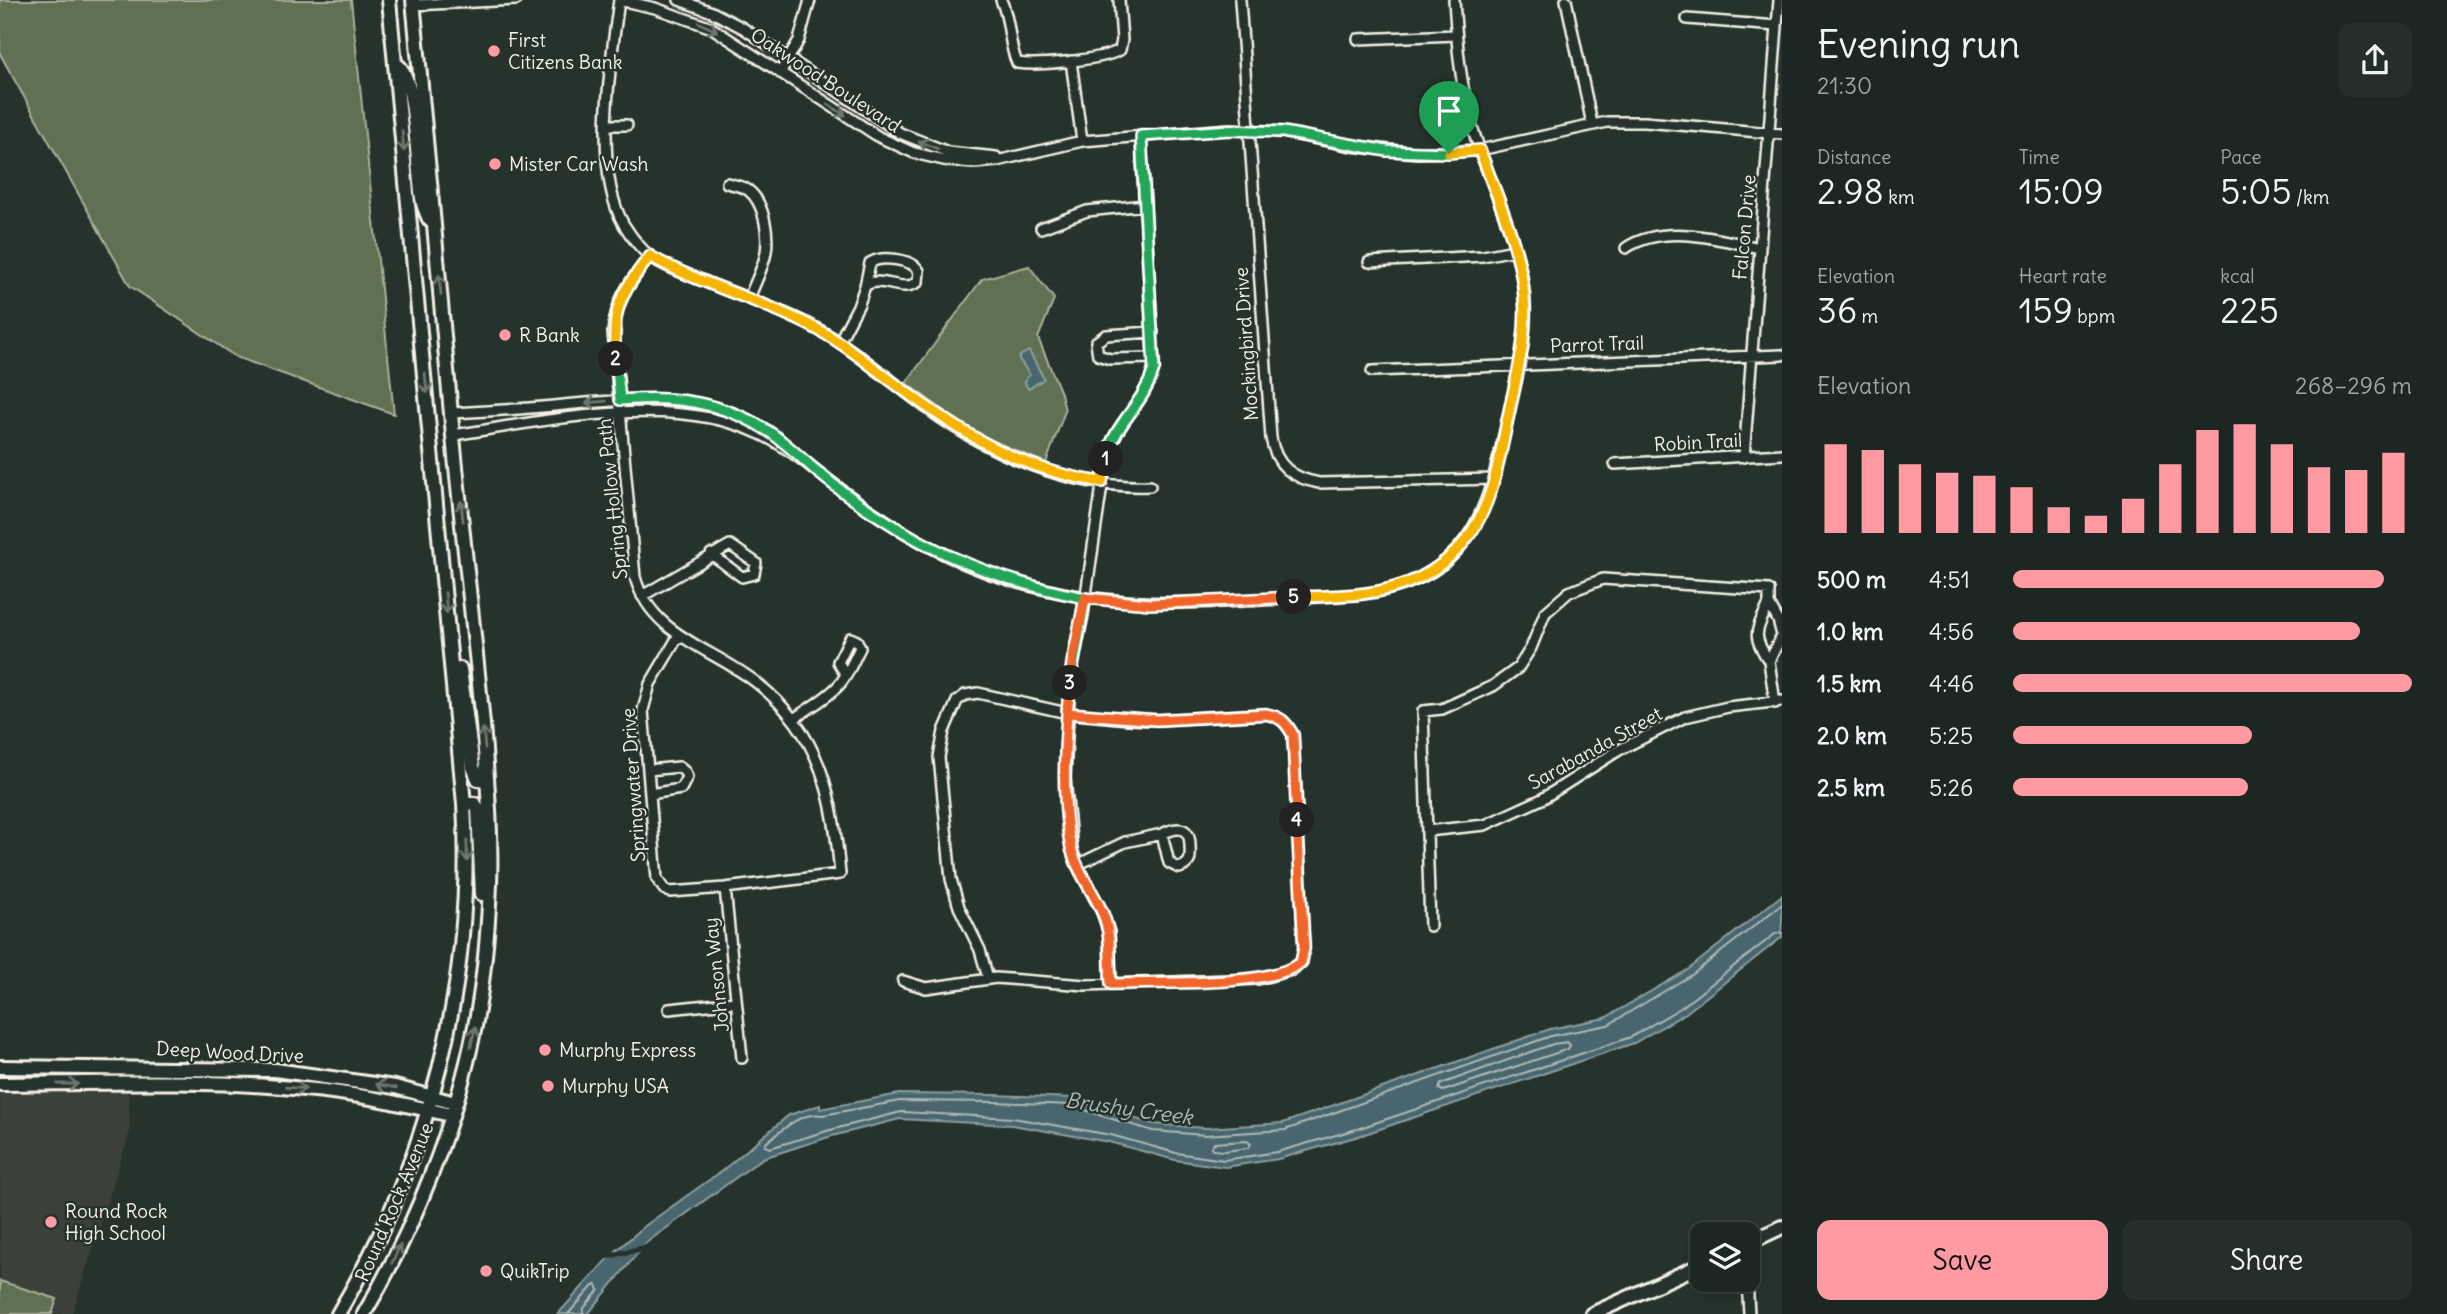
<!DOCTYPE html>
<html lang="en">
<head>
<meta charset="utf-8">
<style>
  body { margin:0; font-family:Delius,sans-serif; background:#252e2a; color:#f1f3f6; height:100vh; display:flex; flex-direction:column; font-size:26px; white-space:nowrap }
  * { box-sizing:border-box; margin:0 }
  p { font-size:23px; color:#a0a5a5 }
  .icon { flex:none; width:38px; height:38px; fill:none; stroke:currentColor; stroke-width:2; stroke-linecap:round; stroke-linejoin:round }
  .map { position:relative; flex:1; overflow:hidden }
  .panel { display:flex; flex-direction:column; background:#1c2622; width:665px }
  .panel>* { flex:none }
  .controls { position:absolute; left:1690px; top:1222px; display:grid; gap:14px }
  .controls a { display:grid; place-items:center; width:70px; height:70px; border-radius:14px; background:#1c2622; box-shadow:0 4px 10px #0003,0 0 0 2px #3a4340; font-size:35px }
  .pin { position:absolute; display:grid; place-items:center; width:60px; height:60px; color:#fff; margin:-72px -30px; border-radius:50% 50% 50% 0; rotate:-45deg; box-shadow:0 0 7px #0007 }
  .pin .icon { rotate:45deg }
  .km { position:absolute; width:35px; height:35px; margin:-18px; border-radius:50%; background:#222; color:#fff; font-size:19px; line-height:35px; text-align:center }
  .round { display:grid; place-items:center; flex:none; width:74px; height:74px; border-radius:14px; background:#252e2a }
  .overview { display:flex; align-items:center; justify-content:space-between; height:119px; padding:0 35px }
  h1 { font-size:38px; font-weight:600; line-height:52px }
  .figures { display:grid; grid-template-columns:repeat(3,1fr); gap:10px; height:119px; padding:7px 35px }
  .figures div { display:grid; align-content:center }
  .figures b { font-size:35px; font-weight:600 }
  .figures small { font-size:19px; font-weight:400 }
  .figures p { font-size:19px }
  .chart { height:196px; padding:14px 35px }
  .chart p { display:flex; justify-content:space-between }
  .chart svg { width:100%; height:126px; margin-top:7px; stroke:#ff9aa2; stroke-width:6 }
  .cta { display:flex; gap:14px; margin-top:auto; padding:14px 35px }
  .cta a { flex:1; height:80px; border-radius:14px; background:#ff9aa2; color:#111; font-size:28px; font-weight:600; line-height:80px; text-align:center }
  .cta a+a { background:#252e2a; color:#f1f3f6 }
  ul { padding:0 35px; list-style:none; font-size:23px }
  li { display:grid; grid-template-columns:112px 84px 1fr; align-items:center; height:52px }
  li i { height:18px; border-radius:9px; background:#ff9aa2 }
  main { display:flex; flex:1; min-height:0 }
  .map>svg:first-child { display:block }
  .built { fill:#3a4138 }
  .green { fill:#607152; stroke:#aab19d; stroke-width:2 }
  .water { fill:#48666e; stroke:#8d9e9f; stroke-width:2 }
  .pier { fill:#26332d }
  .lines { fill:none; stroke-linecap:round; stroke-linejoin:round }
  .shore { stroke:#afb9b7; stroke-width:2 }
  .street-casing { stroke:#f4f1e8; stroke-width:14 }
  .secondary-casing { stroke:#f4f1e8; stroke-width:18 }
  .street { stroke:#26332d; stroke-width:9 }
  .secondary { stroke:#26332d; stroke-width:12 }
  .oneway { stroke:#6e766e }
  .split-1-casing { stroke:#fff; stroke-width:14 }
  .split-2-casing { stroke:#fff; stroke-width:14 }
  .split-3-casing { stroke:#fff; stroke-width:14 }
  .split-4-casing { stroke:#fff; stroke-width:14 }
  .split-5-casing { stroke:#fff; stroke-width:14 }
  .split-6-casing { stroke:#fff; stroke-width:14 }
  .split-1 { stroke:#22a559; stroke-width:9 }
  .split-2 { stroke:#f5b400; stroke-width:9 }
  .split-3 { stroke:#22a559; stroke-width:9 }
  .split-4 { stroke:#f0652b; stroke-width:9 }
  .split-5 { stroke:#f0652b; stroke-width:9 }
  .split-6 { stroke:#f5b400; stroke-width:9 }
  .poi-dot { fill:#ff9aa2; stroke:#26332d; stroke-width:2.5 }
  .labels { text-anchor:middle; stroke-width:5; stroke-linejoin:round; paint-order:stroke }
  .poi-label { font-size:19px; fill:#f4f1e8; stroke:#26332d; text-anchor:start }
  .street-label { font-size:19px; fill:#f4f1e8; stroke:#26332d }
  .water-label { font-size:21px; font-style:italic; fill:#afb9b7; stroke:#26332d }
</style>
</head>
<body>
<main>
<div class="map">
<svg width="1782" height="1314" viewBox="0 0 1782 1314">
  <rect width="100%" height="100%" fill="#26332d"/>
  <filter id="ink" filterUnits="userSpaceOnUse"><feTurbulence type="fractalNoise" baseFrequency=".0143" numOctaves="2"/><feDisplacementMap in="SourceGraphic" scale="14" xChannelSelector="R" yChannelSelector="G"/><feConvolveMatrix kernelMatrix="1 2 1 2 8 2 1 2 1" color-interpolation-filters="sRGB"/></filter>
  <g filter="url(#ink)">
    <!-- built -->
    <path class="built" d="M0 1090 128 1091 130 1131 72 1314H0Z"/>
    <!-- green -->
    <path class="green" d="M0 0H351L394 414 236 357 130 286 0 54Z
      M1029 266 1054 299 1038 338 1061 393 1065 411 1046 463 993 441 961 423 906 383 982 279Z
      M0 1281 57 1299 52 1314H0Z"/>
    <!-- water -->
    <path class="water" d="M1029 351 1044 379 1028 389 1025 383 1026 378 1030 375 1019 359 1020 356Z
      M1782 895V937L1686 1013 1634 1043 1359 1136 1278 1159 1225 1167 1175 1160 1109 1142 1012 1125 900 1119 832 1136 763 1158 646 1243 588 1314H558L610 1256 646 1225 723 1170 789 1115 820 1105V1109L899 1094 994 1095 1073 1098 1104 1110 1154 1124 1205 1128 1283 1123 1550 1029 1605 1018 1689 969Z"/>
    <!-- pier -->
    <path class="pier" d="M649 1244 644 1251 603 1260 609 1253Z"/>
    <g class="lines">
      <!-- shore -->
      <path class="shore" d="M1782 904 1693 974 1608 1025 1551 1036 1285 1130 1205 1135 1153 1131 1102 1116 1072 1105 994 1102 900 1101 823 1115C801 1111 782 1130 766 1143L765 1146 770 1148 830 1130 901 1112 1013 1118 1111 1135 1176 1153 1224 1160 1277 1152 1357 1129 1631 1037 1682 1007 1775 934 1782 932
        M1567 1042 1570 1045 1568 1049 1443 1091 1439 1089 1441 1084 1553 1044Z
        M1247 1141 1251 1144 1248 1148 1225 1151 1213 1150 1211 1147 1214 1143Z
        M568 1314 593 1286 597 1285 599 1290 584 1308 583 1314"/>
      <!-- street casing -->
      <g class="street-casing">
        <path id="street" d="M619 0 655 8 712 28 879 137 914 153 948 161 974 163 997 161 1082 141 1230 129 1283 132 1351 146 1418 153 1480 150 1607 122H1645L1782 134
          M619 0C611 61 592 170 624 225 631 236 640 249 651 257 665 267 683 273 699 279 736 295 776 307 812 326 854 348 890 381 928 409 991 455 1071 489 1150 486
          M679 0 712 12 743 28 900 133 948 152 996 157
          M1001 0C1011 22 1008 43 1017 63 1038 66 1102 60 1120 50L1122 40 1119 0
          M1240 0 1271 438C1276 466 1292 478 1319 483L1494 479
          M1566 0 1592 124
          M413 5 516 0
          M1687 19 1777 26
          M1358 39 1456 35
          M1071 61 1082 141
          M780 73 799 40 810 0
          M607 125H627
          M727 183C734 185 742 186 748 190 764 202 769 233 766 252 764 267 754 284 749 299
          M1041 228 1087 211 1145 205
          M1626 248C1664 223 1718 239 1760 248
          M650 256C632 280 615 301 613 332L635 577C651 636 713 648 757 683 822 734 833 797 840 874L725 888 670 892 664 889 657 879 643 710 650 684 679 635
          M1369 262 1483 256 1514 250
          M1153 332 1106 335 1096 342 1098 355 1110 359 1154 358
          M839 342 859 304 865 286C880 274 902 294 918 282L919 271C912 259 881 255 870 263L865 286
          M1372 371 1782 355
          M452 413C489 411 526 409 564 405 642 398 712 389 779 439
          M453 435C546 421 673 392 760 434 790 448 816 471 843 491 894 528 948 562 1009 580 1124 616 1238 600 1355 595 1474 583 1488 508 1510 409 1519 368 1530 326 1523 283 1515 233 1491 185 1475 136 1461 93 1457 46 1454 0
          M1744 457 1779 0
          M1615 464 1782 454
          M642 596 730 545 756 563 754 574 742 577 711 554
          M1769 604 1778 620 1782 635 1769 661C1751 635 1756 631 1769 604Z
          M1769 661 1775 703
          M794 719C807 709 824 700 836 688 847 678 853 661 860 648L857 641 850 638 838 662 846 675
          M648 770 679 767 685 772 687 777 681 789 650 794
          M1427 831 1485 825 1542 799 1619 750 1685 717 1728 707 1782 701
          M1077 865 1125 842 1162 834 1169 863 1179 868C1184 866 1186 866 1189 861 1191 857 1190 850 1190 844 1189 825 1176 827 1162 834
          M725 888 742 1058
          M1430 926 1423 711 1442 709 1493 686 1518 668 1531 648 1545 613 1569 592 1603 579 1769 590V604
          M903 981 926 988 996 978 1085 985 1258 979 1292 970 1302 962 1304 948 1293 735C1286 722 1281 717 1266 714L1157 720 1128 719 1067 713 978 693 965 695 957 701 944 731 939 757 951 879 959 907 980 950 988 978
          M1111 984 1109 932 1102 912 1077 865 1072 850 1065 778 1070 678 1083 615 1106 458C1115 423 1144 405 1154 369L1141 136
          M669 1009 736 1002
          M1747 1279 1749 1314"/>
      </g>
      <!-- secondary casing -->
      <g class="secondary-casing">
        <path id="secondary" d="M397 65C418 77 416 177 423 203 424 208 427 214 429 219
          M460 669 473 767 478 779 487 780
          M464 804H475L478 809 482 894
          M0 1067 275 1070 395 1087 455 1103
          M0 1084C101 1083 203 1079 304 1089 354 1093 402 1104 451 1115
          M1748 1243 1782 1227
          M338 1314C429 1160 475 983 464 804L389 0
          M364 1314C414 1229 456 1124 475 1026 484 980 488 932 490 885 492 832 487 778 483 724 474 628 462 532 453 436 440 291 427 145 413 0
          M1592 1314 1703 1264"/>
      </g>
      <!-- street -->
      <use href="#street" class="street"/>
      <!-- secondary -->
      <use href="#secondary" class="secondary"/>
    </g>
    <!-- one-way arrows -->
    <defs><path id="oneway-shaft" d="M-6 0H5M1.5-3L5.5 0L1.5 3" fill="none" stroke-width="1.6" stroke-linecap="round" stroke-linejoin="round" transform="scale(1.75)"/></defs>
    <g class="oneway">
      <use href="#oneway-shaft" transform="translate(708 27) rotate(25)"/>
      <use href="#oneway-shaft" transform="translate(837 110) rotate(33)"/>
      <use href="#oneway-shaft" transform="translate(403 141) rotate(85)"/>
      <use href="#oneway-shaft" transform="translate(928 145) rotate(-158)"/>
      <use href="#oneway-shaft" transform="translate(440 285) rotate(-96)"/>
      <use href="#oneway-shaft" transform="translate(426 383) rotate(84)"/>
      <use href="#oneway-shaft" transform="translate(596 402) rotate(175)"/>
      <use href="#oneway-shaft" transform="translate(462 511) rotate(-96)"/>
      <use href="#oneway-shaft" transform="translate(446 603) rotate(85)"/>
      <use href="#oneway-shaft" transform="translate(484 738) rotate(-95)"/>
      <use href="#oneway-shaft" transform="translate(467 851) rotate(89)"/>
      <use href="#oneway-shaft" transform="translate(473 1037) rotate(-77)"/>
      <use href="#oneway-shaft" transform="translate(68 1084)"/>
      <use href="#oneway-shaft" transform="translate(386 1086) rotate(-170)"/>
      <use href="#oneway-shaft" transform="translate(296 1088) rotate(4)"/>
      <use href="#oneway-shaft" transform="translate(396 1254) rotate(-65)"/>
    </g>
  </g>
  <g class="lines" filter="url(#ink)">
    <!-- split-1 casing -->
    <g class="split-1-casing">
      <path id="split-1" d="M1106 459C1114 423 1143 406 1154 369L1141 136 1230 130 1283 132 1387 151 1449 153"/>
    </g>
    <!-- split-2 casing -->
    <g class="split-2-casing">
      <path id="split-2" d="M616 359C611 309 620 294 650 256 701 285 759 299 811 326 841 341 867 363 894 383 959 432 1020 471 1102 482L1106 459"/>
    </g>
    <!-- split-3 casing -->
    <g class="split-3-casing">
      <path id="split-3" d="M616 359 620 400C671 395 724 402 768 431 785 442 799 456 814 469 835 487 859 504 883 519 945 560 1012 584 1085 598L1070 683"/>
    </g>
    <!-- split-4 casing -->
    <g class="split-4-casing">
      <path id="split-4" d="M1070 683C1065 729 1060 806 1072 851 1078 873 1094 892 1103 914 1112 936 1109 960 1111 984 1154 982 1271 988 1301 962L1304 948 1297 820"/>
    </g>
    <!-- split-5 casing -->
    <g class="split-5-casing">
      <path id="split-5" d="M1294 597 1150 604 1085 598 1072 663 1067 713 1157 720 1266 714C1281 717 1286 722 1293 735L1297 820"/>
    </g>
    <!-- split-6 casing -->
    <g class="split-6-casing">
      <path id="split-6" d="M1294 597C1336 596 1381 597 1419 578 1437 569 1456 554 1468 537 1494 502 1500 455 1509 412 1517 374 1528 336 1524 297 1521 249 1496 195 1480 150L1449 153"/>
    </g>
    <!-- split-1 -->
    <use href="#split-1" class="split-1"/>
    <!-- split-2 -->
    <use href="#split-2" class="split-2"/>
    <!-- split-3 -->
    <use href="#split-3" class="split-3"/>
    <!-- split-4 -->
    <use href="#split-4" class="split-4"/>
    <!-- split-5 -->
    <use href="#split-5" class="split-5"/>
    <!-- split-6 -->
    <use href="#split-6" class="split-6"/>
  </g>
  <!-- markers -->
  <g class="poi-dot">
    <circle cx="494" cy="51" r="7"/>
    <circle cx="495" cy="164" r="7"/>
    <circle cx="505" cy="335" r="7"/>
    <circle cx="545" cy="1050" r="7"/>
    <circle cx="548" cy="1086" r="7"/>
    <circle cx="51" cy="1222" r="7"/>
    <circle cx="486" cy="1271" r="7"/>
  </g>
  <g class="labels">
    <!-- poi labels -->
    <g class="poi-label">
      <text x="508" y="47">First<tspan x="508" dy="22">Citizens Bank</tspan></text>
      <text x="509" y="171">Mister Car Wash</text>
      <text x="519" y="342">R Bank</text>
      <text x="559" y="1057">Murphy Express</text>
      <text x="562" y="1093">Murphy USA</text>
      <text x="65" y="1218">Round Rock<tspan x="65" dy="22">High School</tspan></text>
      <text x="500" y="1278">QuikTrip</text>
    </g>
    <!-- street labels -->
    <g class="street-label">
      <text transform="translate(826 80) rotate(33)" y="7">Oakwood Boulevard</text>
      <text transform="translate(1744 227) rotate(-85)" y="7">Falcon Drive</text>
      <text transform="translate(1246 344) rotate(-94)" y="7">Mockingbird Drive</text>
      <text transform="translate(1597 344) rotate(-2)" y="7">Parrot Trail</text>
      <text transform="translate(1698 442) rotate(-3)" y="7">Robin Trail</text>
      <text transform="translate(612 499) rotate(-96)" y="7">Spring Hollow Path</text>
      <text transform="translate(1595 748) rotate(-29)" y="7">Sarabanda Street</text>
      <text transform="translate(633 785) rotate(-94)" y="7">Springwater Drive</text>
      <text transform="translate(716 975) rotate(-96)" y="7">Johnson Way</text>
      <text transform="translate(230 1052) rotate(3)" y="7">Deep Wood Drive</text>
      <text transform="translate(394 1202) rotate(-67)" y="7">Round Rock Avenue</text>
    </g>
    <!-- water labels -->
    <g class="water-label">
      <text transform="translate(1129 1109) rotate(8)" y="7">Brushy Creek</text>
    </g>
  </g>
</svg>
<div class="controls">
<a><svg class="icon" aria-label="layers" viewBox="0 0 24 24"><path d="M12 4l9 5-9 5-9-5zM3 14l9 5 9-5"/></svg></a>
</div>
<div class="pin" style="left:1449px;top:153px;background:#1e9e55"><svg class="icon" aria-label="arrive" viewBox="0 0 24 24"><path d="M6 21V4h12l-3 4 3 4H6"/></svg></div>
<b class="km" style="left:1106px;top:459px">1</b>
<b class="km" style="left:616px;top:359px">2</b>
<b class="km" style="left:1070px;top:683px">3</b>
<b class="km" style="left:1297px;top:820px">4</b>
<b class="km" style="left:1294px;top:597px">5</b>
</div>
<section class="panel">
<div class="overview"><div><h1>Evening run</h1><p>21:30</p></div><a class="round"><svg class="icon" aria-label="share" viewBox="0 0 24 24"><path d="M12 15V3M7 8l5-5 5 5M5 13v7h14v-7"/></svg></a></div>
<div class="figures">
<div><p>Distance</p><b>2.98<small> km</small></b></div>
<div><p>Time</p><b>15:09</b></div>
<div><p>Pace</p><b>5:05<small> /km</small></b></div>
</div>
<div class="figures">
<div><p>Elevation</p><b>36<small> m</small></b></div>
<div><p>Heart rate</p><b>159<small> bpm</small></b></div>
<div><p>kcal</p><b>225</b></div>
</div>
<div class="chart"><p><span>Elevation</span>268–296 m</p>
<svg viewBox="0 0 160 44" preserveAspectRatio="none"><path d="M5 44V13M15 44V15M25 44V20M35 44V23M45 44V24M55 44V28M65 44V35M75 44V38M85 44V32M95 44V20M105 44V8M115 44V6M125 44V13M135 44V21M145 44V22M155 44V16"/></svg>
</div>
<ul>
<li><b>500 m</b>4:51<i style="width:93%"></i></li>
<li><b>1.0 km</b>4:56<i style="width:87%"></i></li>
<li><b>1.5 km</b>4:46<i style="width:100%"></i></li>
<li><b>2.0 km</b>5:25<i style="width:60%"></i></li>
<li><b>2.5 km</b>5:26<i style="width:59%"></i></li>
</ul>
<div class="cta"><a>Save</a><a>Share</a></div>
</section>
</main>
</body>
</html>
